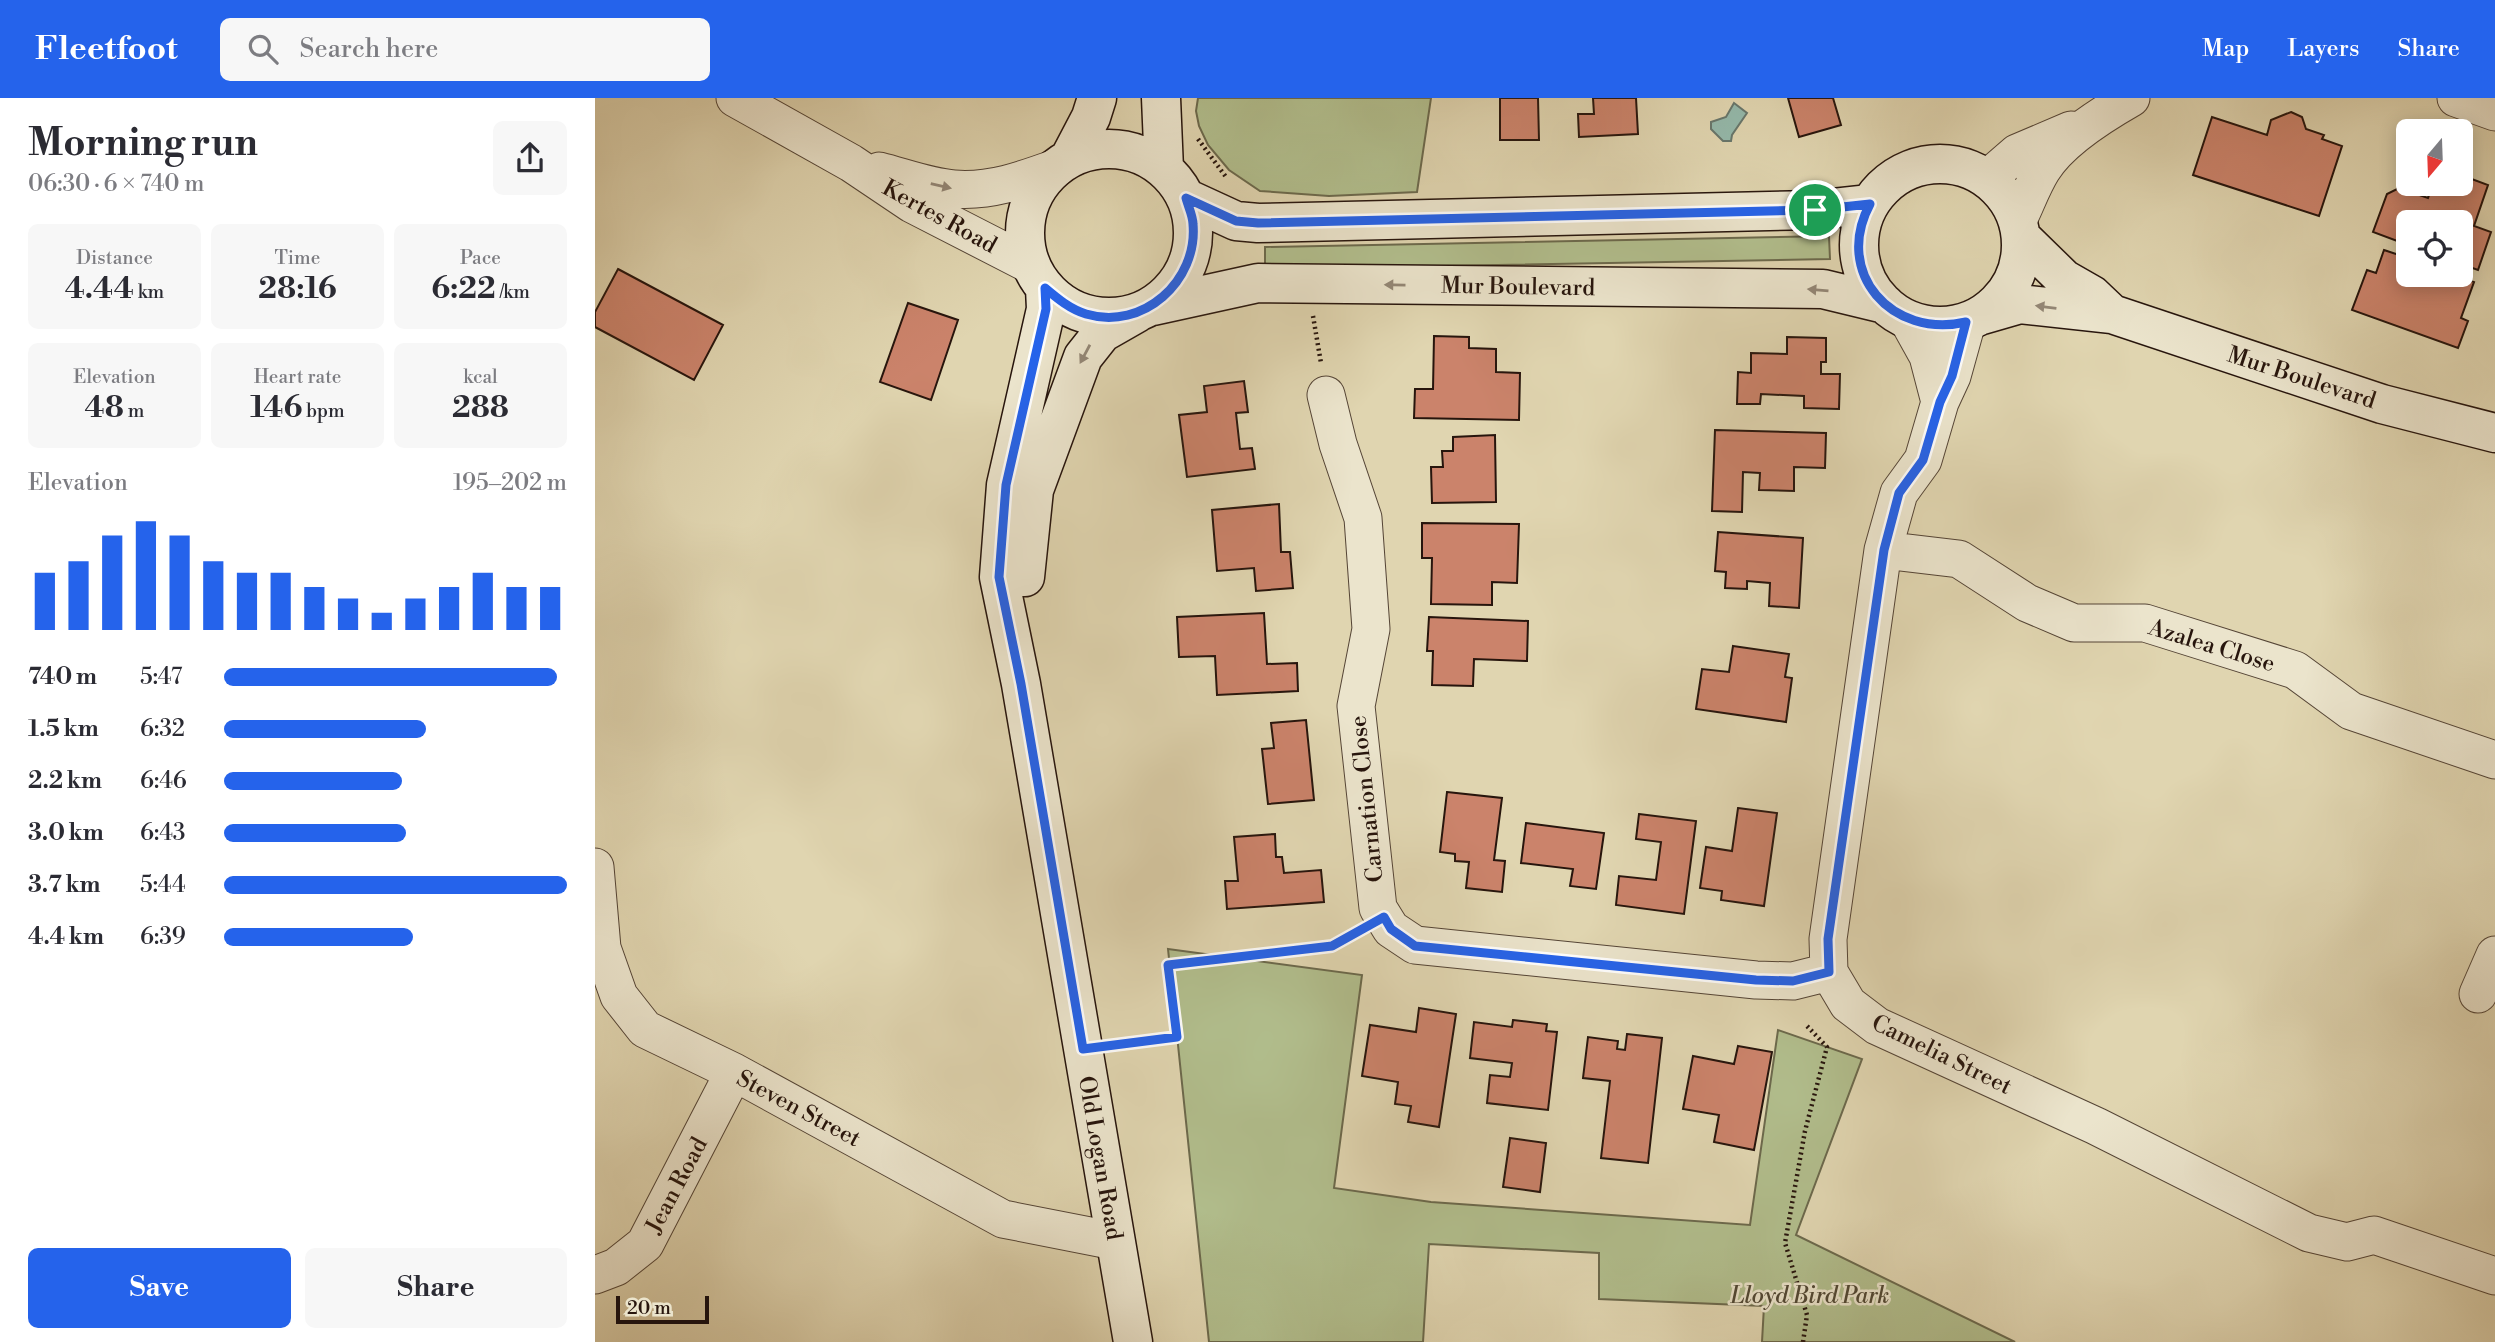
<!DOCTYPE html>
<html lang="en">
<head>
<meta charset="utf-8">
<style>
  body { margin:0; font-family:"Libre Bodoni",serif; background:#f7f7f7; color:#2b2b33; height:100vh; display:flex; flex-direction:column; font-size:26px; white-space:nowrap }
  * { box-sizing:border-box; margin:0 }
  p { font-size:23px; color:#7c7c81 }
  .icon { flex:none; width:38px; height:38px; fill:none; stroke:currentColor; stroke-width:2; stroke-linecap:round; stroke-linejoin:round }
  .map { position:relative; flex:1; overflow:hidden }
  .side { display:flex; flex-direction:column; background:#fff; width:595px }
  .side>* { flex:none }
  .needle { width:46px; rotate:199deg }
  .tools { position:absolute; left:1801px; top:21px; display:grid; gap:14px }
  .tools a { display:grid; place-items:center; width:77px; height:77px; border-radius:10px; background:#fff; box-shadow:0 4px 18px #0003; font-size:35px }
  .scale { position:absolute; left:21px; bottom:18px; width:93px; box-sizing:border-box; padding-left:7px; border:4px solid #27150d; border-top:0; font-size:19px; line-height:24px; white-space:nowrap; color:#27150d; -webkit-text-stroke:5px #ebe4cc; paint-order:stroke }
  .pin { position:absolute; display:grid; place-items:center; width:60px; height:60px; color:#fff; margin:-30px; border:4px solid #fff; border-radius:50%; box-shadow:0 2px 7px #0007 }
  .round { display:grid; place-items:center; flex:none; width:74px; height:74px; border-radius:10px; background:#f7f7f7 }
  .summary { display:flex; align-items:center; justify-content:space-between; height:119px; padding:0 28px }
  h1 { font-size:38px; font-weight:800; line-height:52px }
  .stats { display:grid; grid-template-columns:repeat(3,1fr); gap:10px; height:119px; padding:7px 28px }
  .stats div { display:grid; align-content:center; border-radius:10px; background:#f7f7f7; text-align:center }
  .stats b { font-size:30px; font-weight:800 }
  .stats small { font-size:19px; font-weight:400 }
  .stats p { font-size:19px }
  .chart { height:196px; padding:14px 28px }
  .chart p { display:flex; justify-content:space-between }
  .chart svg { width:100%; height:126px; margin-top:7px; stroke:#2563eb; stroke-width:6 }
  .action { display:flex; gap:14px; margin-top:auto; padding:14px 28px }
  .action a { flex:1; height:80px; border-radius:10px; background:#2563eb; color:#fff; font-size:28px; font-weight:800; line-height:80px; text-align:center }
  .action a+a { background:#f7f7f7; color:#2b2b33 }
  ul { padding:0 28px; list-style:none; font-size:23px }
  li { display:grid; grid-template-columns:112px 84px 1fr; align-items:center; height:52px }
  li i { height:18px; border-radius:9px; background:#2563eb }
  header { display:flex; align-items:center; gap:42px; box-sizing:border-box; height:98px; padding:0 35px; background:#2563eb; color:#fff }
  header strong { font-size:33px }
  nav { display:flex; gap:38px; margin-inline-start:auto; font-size:24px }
  .search { width:490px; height:63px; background:#f7f7f7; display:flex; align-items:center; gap:18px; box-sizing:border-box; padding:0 24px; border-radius:10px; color:#7c7c81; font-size:26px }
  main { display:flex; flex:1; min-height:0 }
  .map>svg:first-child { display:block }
  .green { fill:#b1bd8c; stroke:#6c694c; stroke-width:2 }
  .water { fill:#94b9ab; stroke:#68776c; stroke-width:2 }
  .building { fill:#cb836b; stroke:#27150d; stroke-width:2 }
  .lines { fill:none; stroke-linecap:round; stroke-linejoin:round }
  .street-casing { stroke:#554536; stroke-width:39 }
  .secondary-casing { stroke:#27150d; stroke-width:41 }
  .path { stroke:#27150d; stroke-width:4.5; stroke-dasharray:2 3.5; stroke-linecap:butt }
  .street { stroke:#ebe4cc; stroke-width:37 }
  .secondary { stroke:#ebe4cc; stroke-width:38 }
  .oneway { fill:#938776 }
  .route-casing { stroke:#fff; stroke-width:14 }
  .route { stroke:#2563eb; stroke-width:9 }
  .labels { text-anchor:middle; stroke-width:5; stroke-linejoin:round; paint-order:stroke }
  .street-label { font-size:23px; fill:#27150d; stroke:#ebe4cc }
  .park-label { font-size:23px; font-style:italic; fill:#504733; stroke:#ebe4cc }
</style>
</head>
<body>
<header>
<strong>Fleetfoot</strong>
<div class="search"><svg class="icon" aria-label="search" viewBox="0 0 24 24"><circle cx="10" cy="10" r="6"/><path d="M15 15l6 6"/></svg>Search here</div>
<nav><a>Map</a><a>Layers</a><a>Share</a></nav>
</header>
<main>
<section class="side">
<div class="summary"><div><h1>Morning run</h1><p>06:30 · 6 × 740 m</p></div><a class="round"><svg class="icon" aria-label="share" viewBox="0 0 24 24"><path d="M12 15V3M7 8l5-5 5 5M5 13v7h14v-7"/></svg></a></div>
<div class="stats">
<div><p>Distance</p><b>4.44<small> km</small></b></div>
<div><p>Time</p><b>28:16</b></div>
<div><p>Pace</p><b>6:22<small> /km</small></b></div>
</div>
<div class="stats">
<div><p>Elevation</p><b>48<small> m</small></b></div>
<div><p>Heart rate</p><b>146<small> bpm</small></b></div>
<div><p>kcal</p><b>288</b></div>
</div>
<div class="chart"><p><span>Elevation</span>195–202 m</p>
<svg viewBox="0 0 160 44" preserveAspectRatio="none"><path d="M5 44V24M15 44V20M25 44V11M35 44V6M45 44V11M55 44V20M65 44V24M75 44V24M85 44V29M95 44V33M105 44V38M115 44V33M125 44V29M135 44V24M145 44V29M155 44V29"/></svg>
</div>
<ul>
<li><b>740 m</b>5:47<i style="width:97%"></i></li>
<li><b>1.5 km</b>6:32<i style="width:59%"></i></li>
<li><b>2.2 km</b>6:46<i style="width:52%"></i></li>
<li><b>3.0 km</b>6:43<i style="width:53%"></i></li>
<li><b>3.7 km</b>5:44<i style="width:100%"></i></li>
<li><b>4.4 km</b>6:39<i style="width:55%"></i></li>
</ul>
<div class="action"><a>Save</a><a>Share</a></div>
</section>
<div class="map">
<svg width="1900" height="1244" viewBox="0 0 1900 1244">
  <rect width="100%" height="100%" fill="#e0d5b0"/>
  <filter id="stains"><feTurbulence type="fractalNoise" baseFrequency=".00286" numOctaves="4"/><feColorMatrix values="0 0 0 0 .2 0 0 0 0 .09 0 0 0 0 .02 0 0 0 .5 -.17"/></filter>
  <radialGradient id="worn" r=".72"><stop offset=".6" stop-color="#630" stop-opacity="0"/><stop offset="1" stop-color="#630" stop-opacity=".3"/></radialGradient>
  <!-- green -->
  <path class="green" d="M603 0H836L822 94 734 98 665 93 634 72 613 47 604 28 601 13Z
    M1234 138 1235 161 670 171V149Z
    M573 851 767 877 739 1090 836 1104 1155 1127 1183 932 1267 961 1201 1137 1420 1244H1167L1169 1208 1004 1201V1155L834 1146 828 1244H614Z"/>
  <!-- water -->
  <path class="water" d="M1139 5 1152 15 1137 37 1136 43H1128L1116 31V24L1131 19Z"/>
  <!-- building -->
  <path class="building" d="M905 0H943L944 42H905Z
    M998 0H1041L1043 36 984 39 983 16H999Z
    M1193 0H1238L1246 27 1204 39Z
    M1696 14 1707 19 1711 31 1729 37 1727 41 1747 48 1724 118 1598 77 1617 19 1672 37 1676 22Z
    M1866 77 1893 87 1879 128 1896 134 1883 172 1866 166V124H1813V147L1778 134 1792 96 1804 90 1833 100 1838 86H1866Z
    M1789 152 1813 160V177H1859L1879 184 1866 220 1873 223 1863 250 1757 212 1772 172 1781 175Z
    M23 171 128 227 99 282 0 229V214Z
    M313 205 363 222 336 302 285 284Z
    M839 238 874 239V250L901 251V274L925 275 924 322 819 320 820 291H838Z
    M1192 239 1231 240V264H1226V276H1245L1244 311 1209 310V298L1166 296 1165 306H1142L1143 274 1156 275V255L1192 256Z
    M649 283 653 314 641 315 645 351 657 350 660 371 592 379 584 317 612 314 609 288Z
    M1120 332 1231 335 1230 370 1199 369V393L1164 392 1165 375 1148 374 1147 414 1117 413Z
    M900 337 901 404 837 405 836 369H848L847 353H858V339Z
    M684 406 686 454H695L698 490 661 493 659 470 622 473 617 412Z
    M827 425 924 426 922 485 897 484V507L836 506 837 460H827Z
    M1123 434 1208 440 1204 510 1174 508 1175 485 1152 483V491L1130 490 1131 474 1120 473Z
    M669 515 672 566 702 565 703 593 622 597 620 558 584 559 582 519Z
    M834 519 933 523 932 563 879 561 878 588 837 587 838 553H832Z
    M1138 548 1194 556 1190 579 1197 580 1191 624 1101 611 1107 571 1134 574Z
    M711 622 719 702 673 706 667 651 679 650 676 625Z
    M852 694 907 700 899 762 910 763 907 794 871 790 874 764 860 763V756L845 754Z
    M1143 710 1182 715 1169 808 1126 802 1127 793 1105 790 1111 749 1137 753Z
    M1044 716 1101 723 1089 816 1021 807 1024 778 1061 782 1066 744 1041 741Z
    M931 725 1009 735 1001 791 975 788 978 771 926 765Z
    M680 736 681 759H687L689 775 726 772 729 804 632 811 630 783H643L639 739Z
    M824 910 861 916 844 1029 813 1024 816 1008 800 1006 803 984 767 978 775 927 821 934Z
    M918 922 952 926 951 933 962 934 953 1012 892 1005 895 977 915 979 917 965 875 960 879 924 917 929Z
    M1032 936 1067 940 1053 1065 1006 1060 1015 983 988 980 993 939 1023 943 1022 951 1030 952Z
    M1143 948 1177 954 1159 1052 1119 1044 1124 1017 1088 1011 1098 958 1139 966Z
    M915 1040 951 1045 945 1094 908 1089Z"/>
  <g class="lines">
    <!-- street casing -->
    <g class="street-casing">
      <path id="street" d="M140 0 256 65 317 106 436 167
        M1861 0 1900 14
        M284 73C308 79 334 89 359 91 395 94 428 82 461 70
        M1392 81 1422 55 1476 32
        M1423 122C1431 106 1437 88 1447 72 1464 44 1508 16 1536 0
        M1313 222 1333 258 1345 304
        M1372 224 1357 278 1345 304 1328 362 1304 395 1288 452 1233 841 1234 874 1253 906 1282 928 1501 1028 1714 1135 1752 1144 1779 1137 1900 1178
        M731 297 743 346 768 420 776 531 761 608 783 810 796 831 820 847 1161 882 1198 883 1234 874
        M1288 452 1364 461 1432 505 1479 525H1550L1700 572 1756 613 1900 662
        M0 769 7 850 24 898 50 931 139 974 408 1121 520 1143
        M1883 896 1900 857
        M0 1177 21 1169 50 1146 139 974"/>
    </g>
    <!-- secondary casing -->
    <g class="secondary-casing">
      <path id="secondary" d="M566 0 569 71
        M430 135a84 84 0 1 1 168 0a84 84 0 1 1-168 0Z
        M474 61 496 19 502 0
        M1264 147a81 81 0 1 1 162 0a81 81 0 1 1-162 0Z
        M591 100 641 123 663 125 1220 112 1275 106
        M1427 140 1469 181 1497 197 1517 216
        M450 190 451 211 411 387 404 479 426 586 538 1244
        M558 208 663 185 1228 191 1290 206
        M1387 217 1425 206 1517 216 1787 306 1900 335
        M430 479 439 392 488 259 507 235 542 215"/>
    </g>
    <!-- path -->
    <path class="path" d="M603 41 631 79
      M718 218 726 265
      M520 947 582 939 573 867 737 848 762 835
      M1208 1244 1212 1217 1190 1145 1210 1033 1232 949 1212 928"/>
    <!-- street -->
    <use href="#street" class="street"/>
    <!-- secondary -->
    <use href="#secondary" class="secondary"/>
  </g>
  <!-- one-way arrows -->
  <defs><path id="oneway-solid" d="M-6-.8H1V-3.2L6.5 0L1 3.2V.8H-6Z" transform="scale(1.75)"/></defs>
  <g class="oneway">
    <use href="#oneway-solid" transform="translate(346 88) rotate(13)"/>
    <use href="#oneway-solid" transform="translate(800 187) rotate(-179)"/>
    <use href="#oneway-solid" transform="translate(1223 192) rotate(-175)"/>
    <use href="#oneway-solid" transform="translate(1451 209) rotate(-173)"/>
    <use href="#oneway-solid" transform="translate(490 256) rotate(118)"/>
  </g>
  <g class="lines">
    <!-- route casing -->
    <g class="route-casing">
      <path id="route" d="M591 100 641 123 663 125 1220 112 1275 106C1238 175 1297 241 1371 224L1357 278 1345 304 1328 362 1304 395 1289 452 1233 841 1234 874 1198 883 1161 882 820 848 796 831 789 819 737 848 573 867 582 939 488 951 426 586 404 479 411 387 451 211 450 190C463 201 475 211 491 216 548 233 603 183 598 126 598 118 593 108 591 100Z"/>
    </g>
    <!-- route -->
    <use href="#route" class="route"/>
  </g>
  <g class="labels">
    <!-- street labels -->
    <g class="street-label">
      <text transform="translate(345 118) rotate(29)" y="8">Kertes Road</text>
      <text transform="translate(923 188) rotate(1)" y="8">Mur Boulevard</text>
      <text transform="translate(1707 279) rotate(18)" y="8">Mur Boulevard</text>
      <text transform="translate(1617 547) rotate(17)" y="8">Azalea Close</text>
      <text transform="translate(771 701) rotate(-96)" y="8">Carnation Close</text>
      <text transform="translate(1347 956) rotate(26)" y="8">Camelia Street</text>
      <text transform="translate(204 1010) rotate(28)" y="8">Steven Street</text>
      <text transform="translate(506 1060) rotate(80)" y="8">Old Logan Road</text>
      <text transform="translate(81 1087) rotate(-62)" y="8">Jean Road</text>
    </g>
    <!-- park labels -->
    <g class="park-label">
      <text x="1215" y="1205">Lloyd Bird Park</text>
    </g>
  </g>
  <rect width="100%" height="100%" filter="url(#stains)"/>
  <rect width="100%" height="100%" fill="url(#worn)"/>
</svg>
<div class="tools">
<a><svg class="needle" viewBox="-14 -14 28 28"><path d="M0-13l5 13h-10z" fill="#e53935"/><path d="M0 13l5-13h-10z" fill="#7c7c81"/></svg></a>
<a><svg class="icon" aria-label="locate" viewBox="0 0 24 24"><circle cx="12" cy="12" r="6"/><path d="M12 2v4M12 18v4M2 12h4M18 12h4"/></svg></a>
</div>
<div class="scale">20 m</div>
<div class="pin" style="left:1220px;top:112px;background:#1e9e55"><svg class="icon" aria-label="arrive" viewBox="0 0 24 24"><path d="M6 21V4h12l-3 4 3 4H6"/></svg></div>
</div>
</main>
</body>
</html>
